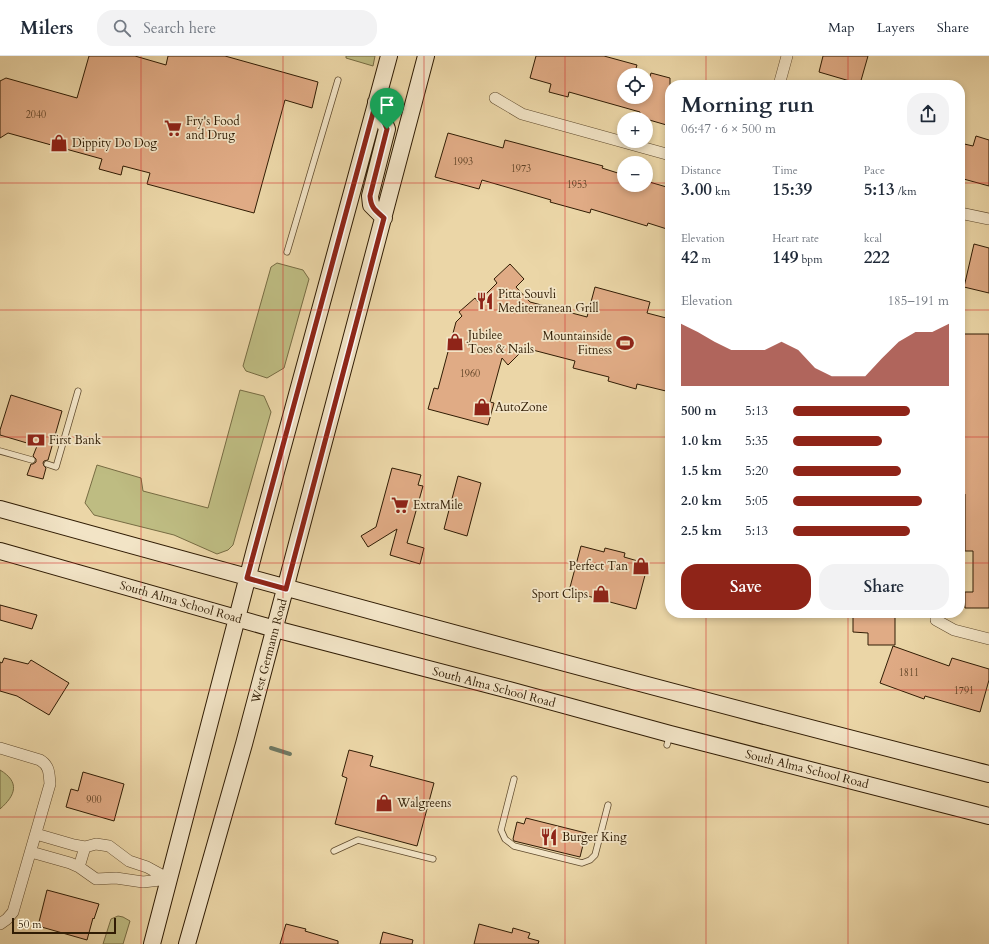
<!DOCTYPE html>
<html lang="en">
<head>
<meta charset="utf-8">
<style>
  body { margin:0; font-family:Cardo,serif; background:#f2f2f3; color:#1f2937; height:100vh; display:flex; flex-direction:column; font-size:15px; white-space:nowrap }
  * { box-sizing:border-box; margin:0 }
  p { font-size:13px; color:#747a83 }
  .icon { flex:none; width:22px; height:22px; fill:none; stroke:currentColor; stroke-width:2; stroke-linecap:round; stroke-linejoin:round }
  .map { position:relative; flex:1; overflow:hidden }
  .drawer { position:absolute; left:665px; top:24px; width:300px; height:538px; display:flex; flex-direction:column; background:#fff; border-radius:16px; box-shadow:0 2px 6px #0003 }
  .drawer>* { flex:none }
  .fabs { position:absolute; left:617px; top:12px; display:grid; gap:8px }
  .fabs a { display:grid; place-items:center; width:36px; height:36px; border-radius:50%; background:#fff; box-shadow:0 2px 6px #0003; font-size:20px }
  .scale { position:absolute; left:12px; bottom:10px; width:104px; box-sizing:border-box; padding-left:4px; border:2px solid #301c04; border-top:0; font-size:11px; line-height:14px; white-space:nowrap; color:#301c04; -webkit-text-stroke:3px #f2e4c6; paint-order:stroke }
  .pin { position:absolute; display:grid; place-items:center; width:34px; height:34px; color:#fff; margin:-41px -17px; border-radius:50% 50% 50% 0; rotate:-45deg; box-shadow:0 0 4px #0007 }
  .pin .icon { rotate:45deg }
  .round { display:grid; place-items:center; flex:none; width:42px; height:42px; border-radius:16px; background:#f2f2f3 }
  .summary { display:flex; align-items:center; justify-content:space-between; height:68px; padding:0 16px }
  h1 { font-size:22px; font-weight:700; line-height:30px }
  .metrics { display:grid; grid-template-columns:repeat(3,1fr); gap:6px; height:68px; padding:4px 16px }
  .metrics div { display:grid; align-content:center }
  .metrics b { font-size:17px; font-weight:700 }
  .metrics small { font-size:11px; font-weight:400 }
  .metrics p { font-size:11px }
  .chart { height:112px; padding:8px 16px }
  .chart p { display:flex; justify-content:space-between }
  .chart svg { width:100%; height:72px; margin-top:4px; fill:#8f2418; opacity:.7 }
  .button { display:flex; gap:8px; margin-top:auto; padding:8px 16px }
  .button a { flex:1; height:46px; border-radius:16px; background:#8f2418; color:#fff; font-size:16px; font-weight:700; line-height:46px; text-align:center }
  .button a+a { background:#f2f2f3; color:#1f2937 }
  ul { padding:0 16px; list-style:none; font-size:13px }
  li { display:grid; grid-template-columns:64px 48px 1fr; align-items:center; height:30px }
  li i { height:10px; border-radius:5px; background:#8f2418 }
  header { display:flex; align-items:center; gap:24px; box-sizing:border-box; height:56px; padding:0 20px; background:#fff; border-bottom:1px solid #e0e1e3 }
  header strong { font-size:19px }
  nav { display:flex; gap:22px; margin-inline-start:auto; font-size:14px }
  .search { width:280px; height:36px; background:#f2f2f3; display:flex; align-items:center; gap:10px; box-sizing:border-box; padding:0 14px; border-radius:16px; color:#747a83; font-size:15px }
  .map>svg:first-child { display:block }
  .green { fill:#bebc82; stroke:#776c43 }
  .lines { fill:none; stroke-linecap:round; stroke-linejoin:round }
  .stream { stroke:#6e7a65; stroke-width:4 }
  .building { fill:#e0ab85; stroke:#301c04 }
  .service-casing { stroke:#5f4a2d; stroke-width:7 }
  .minor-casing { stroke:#5f4a2d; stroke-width:12 }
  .secondary-casing { stroke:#301c04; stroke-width:18 }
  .service { stroke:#f2e4c6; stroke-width:5.5 }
  .minor { stroke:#f2e4c6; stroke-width:11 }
  .secondary { stroke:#f2e4c6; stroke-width:16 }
  .route-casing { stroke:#fff; stroke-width:8 }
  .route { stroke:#8f2418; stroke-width:5 }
  .grid { fill:none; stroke:#d62828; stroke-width:1; stroke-opacity:0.55 }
  .labels { text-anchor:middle; stroke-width:3.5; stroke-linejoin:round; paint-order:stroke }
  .number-label { font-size:10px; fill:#5c4024 }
  .poi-label { font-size:12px; fill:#301c04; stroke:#f2e4c6; text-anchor:start }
  .street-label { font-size:12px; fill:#301c04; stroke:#f2e4c6 }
</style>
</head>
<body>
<header>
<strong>Milers</strong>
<div class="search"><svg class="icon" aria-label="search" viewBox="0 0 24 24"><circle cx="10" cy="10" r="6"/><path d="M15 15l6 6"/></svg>Search here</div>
<nav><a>Map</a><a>Layers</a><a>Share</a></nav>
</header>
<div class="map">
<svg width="989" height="888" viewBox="0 0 989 888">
  <rect width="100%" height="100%" fill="#ebd6a7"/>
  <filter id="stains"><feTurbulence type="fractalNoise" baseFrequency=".005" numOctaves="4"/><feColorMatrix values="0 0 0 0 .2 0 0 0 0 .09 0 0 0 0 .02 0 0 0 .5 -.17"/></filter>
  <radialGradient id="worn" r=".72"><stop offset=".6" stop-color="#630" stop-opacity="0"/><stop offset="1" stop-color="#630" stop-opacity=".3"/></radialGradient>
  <!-- green -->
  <path class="green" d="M346 0H375L373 10 346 2Z
    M277 207 303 214 309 223 284 312 267 322 246 315 243 310 271 211Z
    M240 334 264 340 271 356 233 489 228 494 217 498 174 479 94 459 85 447 97 409 141 422 143 435 208 452Z
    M0 714C20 726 16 739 0 753Z
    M118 860 123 861 130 865 123 888H103L111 863Z"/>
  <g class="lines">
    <!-- stream -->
    <path class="stream" d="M271 692 290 698"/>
  </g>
  <!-- building -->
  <path class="building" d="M89 0H135L166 9 168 0H225L318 26 312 52 285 44 254 157 147 128 150 117 123 110 121 119 99 113 102 103 8 77 0 82V25L6 22 77 42Z
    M536 0H604L637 9 634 19H624V41H646V35L651 17 670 22V70L639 61 640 56 569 36 568 41 549 36 551 28 530 22Z
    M823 0H868L860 28 819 16Z
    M448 77 503 92 505 84 603 110 602 112 624 119V129H646V125L670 132V174L648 167 647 170 591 153 590 157 550 146 551 144 482 124 479 133 435 121Z
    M976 80 989 84V130L960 122V87L973 90Z
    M974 188 989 192V237L964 231Z
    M510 208 524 223 516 231 530 246 587 261 595 231 650 246 647 257 670 263V336L637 328 636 333 608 325 609 321 573 312 575 305 525 292 508 309 502 302 490 346 494 347 488 369 428 353 434 332 438 333 456 266 462 260 459 256 475 242 478 246 497 227 494 223Z
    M960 278H989V552H965V536H973V495H965V438H961V384L964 324H962Z
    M11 339 62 355 48 404 44 405 43 407 44 410 46 412 43 423 27 419 31 408H33L36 406V403L33 400 37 390 0 379V374Z
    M392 412 421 419 418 429 423 430 407 487 424 492 420 508 390 499 397 473 368 491 361 480 376 471Z
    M458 420 481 427 467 480 444 473Z
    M581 490 604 496 605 492 625 497 624 501 648 508 636 553 569 535Z
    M0 549 37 559 32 573 0 564Z
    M853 557H895V589H868V577L853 576Z
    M893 590 949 610 952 602 989 613V624L980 656 925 640 924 643 880 627Z
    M4 602 28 608 31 604 69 627 49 659 17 640 0 635V606L2 607Z
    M349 694 373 700 370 710 434 727 417 790 335 768 347 722 342 720Z
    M83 716 124 728 114 765 66 751 71 733 78 735Z
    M526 762 586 777 580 801 514 785 513 783 517 766 524 768Z
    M47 834 99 848 94 863 93 862 87 884 38 870Z
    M286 868 306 873 305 875 338 885V888H280Z
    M479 868 512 877 513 872 530 877 528 882 539 885 538 888H474Z
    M383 876 413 884 412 888H380Z"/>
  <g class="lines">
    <!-- service casing -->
    <g class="service-casing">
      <path id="service" d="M287 196 338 24
        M0 395 32 404
        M47 408 56 411 78 335
        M667 689 670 678
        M514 723 501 774 505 783 514 790 582 807 590 804 595 799 608 749
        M334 795 358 784 433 803"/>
    </g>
    <!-- minor casing -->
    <g class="minor-casing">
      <path id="minor" d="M779 29 787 0
        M495 42 522 58 670 99
        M960 157 989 163
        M936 557V564L954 574 989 583
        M0 692 40 704C50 710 49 718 50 728L13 856 7 863 0 868
        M36 778 74 789 85 791 96 788 109 790 129 805 147 811 169 823
        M31 796 70 807 79 811 96 823 116 822 143 826 169 823
        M79 811 85 791"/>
    </g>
    <!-- secondary casing -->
    <g class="secondary-casing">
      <path id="secondary" d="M376 46 387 73 370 140 371 149 384 162
        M0 453C329 544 658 634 989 718
        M0 495 275 573 509 634 670 678 989 760
        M152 888 255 493 389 0
        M187 888 244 688 426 0"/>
    </g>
    <!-- service -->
    <use href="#service" class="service"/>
    <!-- minor -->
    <use href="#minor" class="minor"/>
    <!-- secondary -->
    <use href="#secondary" class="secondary"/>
  </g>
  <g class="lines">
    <!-- route casing -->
    <g class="route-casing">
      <path id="route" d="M376 46 387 73 370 140C371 152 375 154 384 162L286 533 247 522Z"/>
    </g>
    <!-- route -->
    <use href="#route" class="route"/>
  </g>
  <!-- grid -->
  <path class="grid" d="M141 0V888M283 0V888M424 0V888M565 0V888M706 0V29M848 0V29M0 127H624M646 127H670M960 127H989M0 254H670M960 254H989M0 381H670M960 381H989M0 507H670M960 507H989M706 557V888M848 557V888M0 634H989M0 761H989"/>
  <!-- icons -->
  <defs>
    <g id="supermarket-bare" transform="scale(1.38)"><path d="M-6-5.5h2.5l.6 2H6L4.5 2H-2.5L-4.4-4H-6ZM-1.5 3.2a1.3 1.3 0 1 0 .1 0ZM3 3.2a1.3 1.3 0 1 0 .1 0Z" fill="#8f2418" stroke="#f2e4c6" stroke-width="2.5" paint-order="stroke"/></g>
    <g id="shop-bare" transform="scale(1.38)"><path d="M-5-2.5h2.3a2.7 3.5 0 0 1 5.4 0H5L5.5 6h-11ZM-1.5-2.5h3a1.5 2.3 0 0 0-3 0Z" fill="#8f2418" stroke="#f2e4c6" stroke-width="2.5" paint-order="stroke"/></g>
    <g id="restaurant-bare" transform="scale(1.38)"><path d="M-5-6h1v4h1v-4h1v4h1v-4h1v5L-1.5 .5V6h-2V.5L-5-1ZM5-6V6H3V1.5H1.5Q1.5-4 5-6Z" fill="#8f2418" stroke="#f2e4c6" stroke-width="2.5" paint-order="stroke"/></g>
    <g id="stadium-bare" transform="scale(1.38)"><path d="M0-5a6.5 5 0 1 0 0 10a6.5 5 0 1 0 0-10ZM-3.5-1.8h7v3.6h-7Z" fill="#8f2418" stroke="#f2e4c6" stroke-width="2.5" paint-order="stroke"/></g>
    <g id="bank-bare" transform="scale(1.38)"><path d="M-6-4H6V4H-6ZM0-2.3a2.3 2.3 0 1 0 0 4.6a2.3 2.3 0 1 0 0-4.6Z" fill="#8f2418" stroke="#f2e4c6" stroke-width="2.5" paint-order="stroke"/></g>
  </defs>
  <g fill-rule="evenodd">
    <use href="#supermarket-bare" x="173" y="72"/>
    <use href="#shop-bare" x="59" y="87"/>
    <use href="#restaurant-bare" x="485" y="245"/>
    <use href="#shop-bare" x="455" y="286"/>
    <use href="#stadium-bare" x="625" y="287"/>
    <use href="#shop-bare" x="482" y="351"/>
    <use href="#bank-bare" x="36" y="384"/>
    <use href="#supermarket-bare" x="400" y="449"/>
    <use href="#shop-bare" x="641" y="510"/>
    <use href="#shop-bare" x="601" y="538"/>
    <use href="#shop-bare" x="384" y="747"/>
    <use href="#restaurant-bare" x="549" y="781"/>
  </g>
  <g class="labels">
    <!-- number labels -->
    <g class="number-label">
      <text x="36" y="62">2040</text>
      <text x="463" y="109">1993</text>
      <text x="521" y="116">1973</text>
      <text x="577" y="132">1953</text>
      <text x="470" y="321">1960</text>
      <text x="909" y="620">1811</text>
      <text x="964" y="638">1791</text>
      <text x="94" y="747">900</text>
    </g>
    <!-- poi labels -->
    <g class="poi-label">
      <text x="186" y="69">Fry's Food<tspan x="186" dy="14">and Drug</tspan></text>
      <text x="72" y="91">Dippity Do Dog</text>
      <text x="498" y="242">Pitta Souvli<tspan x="498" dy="14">Mediterranean Grill</tspan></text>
      <text x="468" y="283">Jubilee<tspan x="468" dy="14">Toes &amp; Nails</tspan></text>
      <text x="612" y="284" text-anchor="end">Mountainside<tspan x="612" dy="14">Fitness</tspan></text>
      <text x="495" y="355">AutoZone</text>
      <text x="49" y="388">First Bank</text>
      <text x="413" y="453">ExtraMile</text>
      <text x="628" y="514" text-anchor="end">Perfect Tan</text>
      <text x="588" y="542" text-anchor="end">Sport Clips</text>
      <text x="397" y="751">Walgreens</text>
      <text x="562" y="785">Burger King</text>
    </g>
    <!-- street labels -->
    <g class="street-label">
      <text transform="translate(181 546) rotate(16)" y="4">South Alma School Road</text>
      <text transform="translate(269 595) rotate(-75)" y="4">West Germann Road</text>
      <text transform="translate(494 631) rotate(15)" y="4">South Alma School Road</text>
      <text transform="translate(807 713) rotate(14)" y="4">South Alma School Road</text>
    </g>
  </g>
  <rect width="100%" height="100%" filter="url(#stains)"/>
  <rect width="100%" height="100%" fill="url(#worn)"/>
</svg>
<div class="fabs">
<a><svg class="icon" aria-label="locate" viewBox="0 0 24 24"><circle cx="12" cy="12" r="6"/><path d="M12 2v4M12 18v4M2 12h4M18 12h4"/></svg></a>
<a>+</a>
<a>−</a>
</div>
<div class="scale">50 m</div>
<div class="pin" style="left:387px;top:73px;background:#1e9e55"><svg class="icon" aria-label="arrive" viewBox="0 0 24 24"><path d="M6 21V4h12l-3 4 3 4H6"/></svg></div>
<section class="drawer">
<div class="summary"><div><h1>Morning run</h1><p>06:47 · 6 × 500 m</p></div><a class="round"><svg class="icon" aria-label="share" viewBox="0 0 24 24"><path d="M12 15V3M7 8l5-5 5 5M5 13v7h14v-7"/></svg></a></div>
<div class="metrics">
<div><p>Distance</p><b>3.00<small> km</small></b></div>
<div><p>Time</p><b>15:39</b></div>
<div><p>Pace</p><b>5:13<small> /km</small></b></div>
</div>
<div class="metrics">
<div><p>Elevation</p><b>42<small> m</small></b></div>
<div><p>Heart rate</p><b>149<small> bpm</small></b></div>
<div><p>kcal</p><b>222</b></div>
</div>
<div class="chart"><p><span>Elevation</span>185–191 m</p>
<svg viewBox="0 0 160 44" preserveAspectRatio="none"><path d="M0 44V6L10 11L20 17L30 22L40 22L50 22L60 17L70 22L80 33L90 38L100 38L110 38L120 27L130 17L140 11L150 11L160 6V44z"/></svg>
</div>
<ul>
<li><b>500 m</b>5:13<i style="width:75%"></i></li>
<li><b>1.0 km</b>5:35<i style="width:57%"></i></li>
<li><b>1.5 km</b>5:20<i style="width:69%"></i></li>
<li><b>2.0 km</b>5:05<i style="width:83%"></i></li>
<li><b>2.5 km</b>5:13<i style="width:75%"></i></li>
</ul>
<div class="button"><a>Save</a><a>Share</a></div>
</section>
</div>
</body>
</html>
